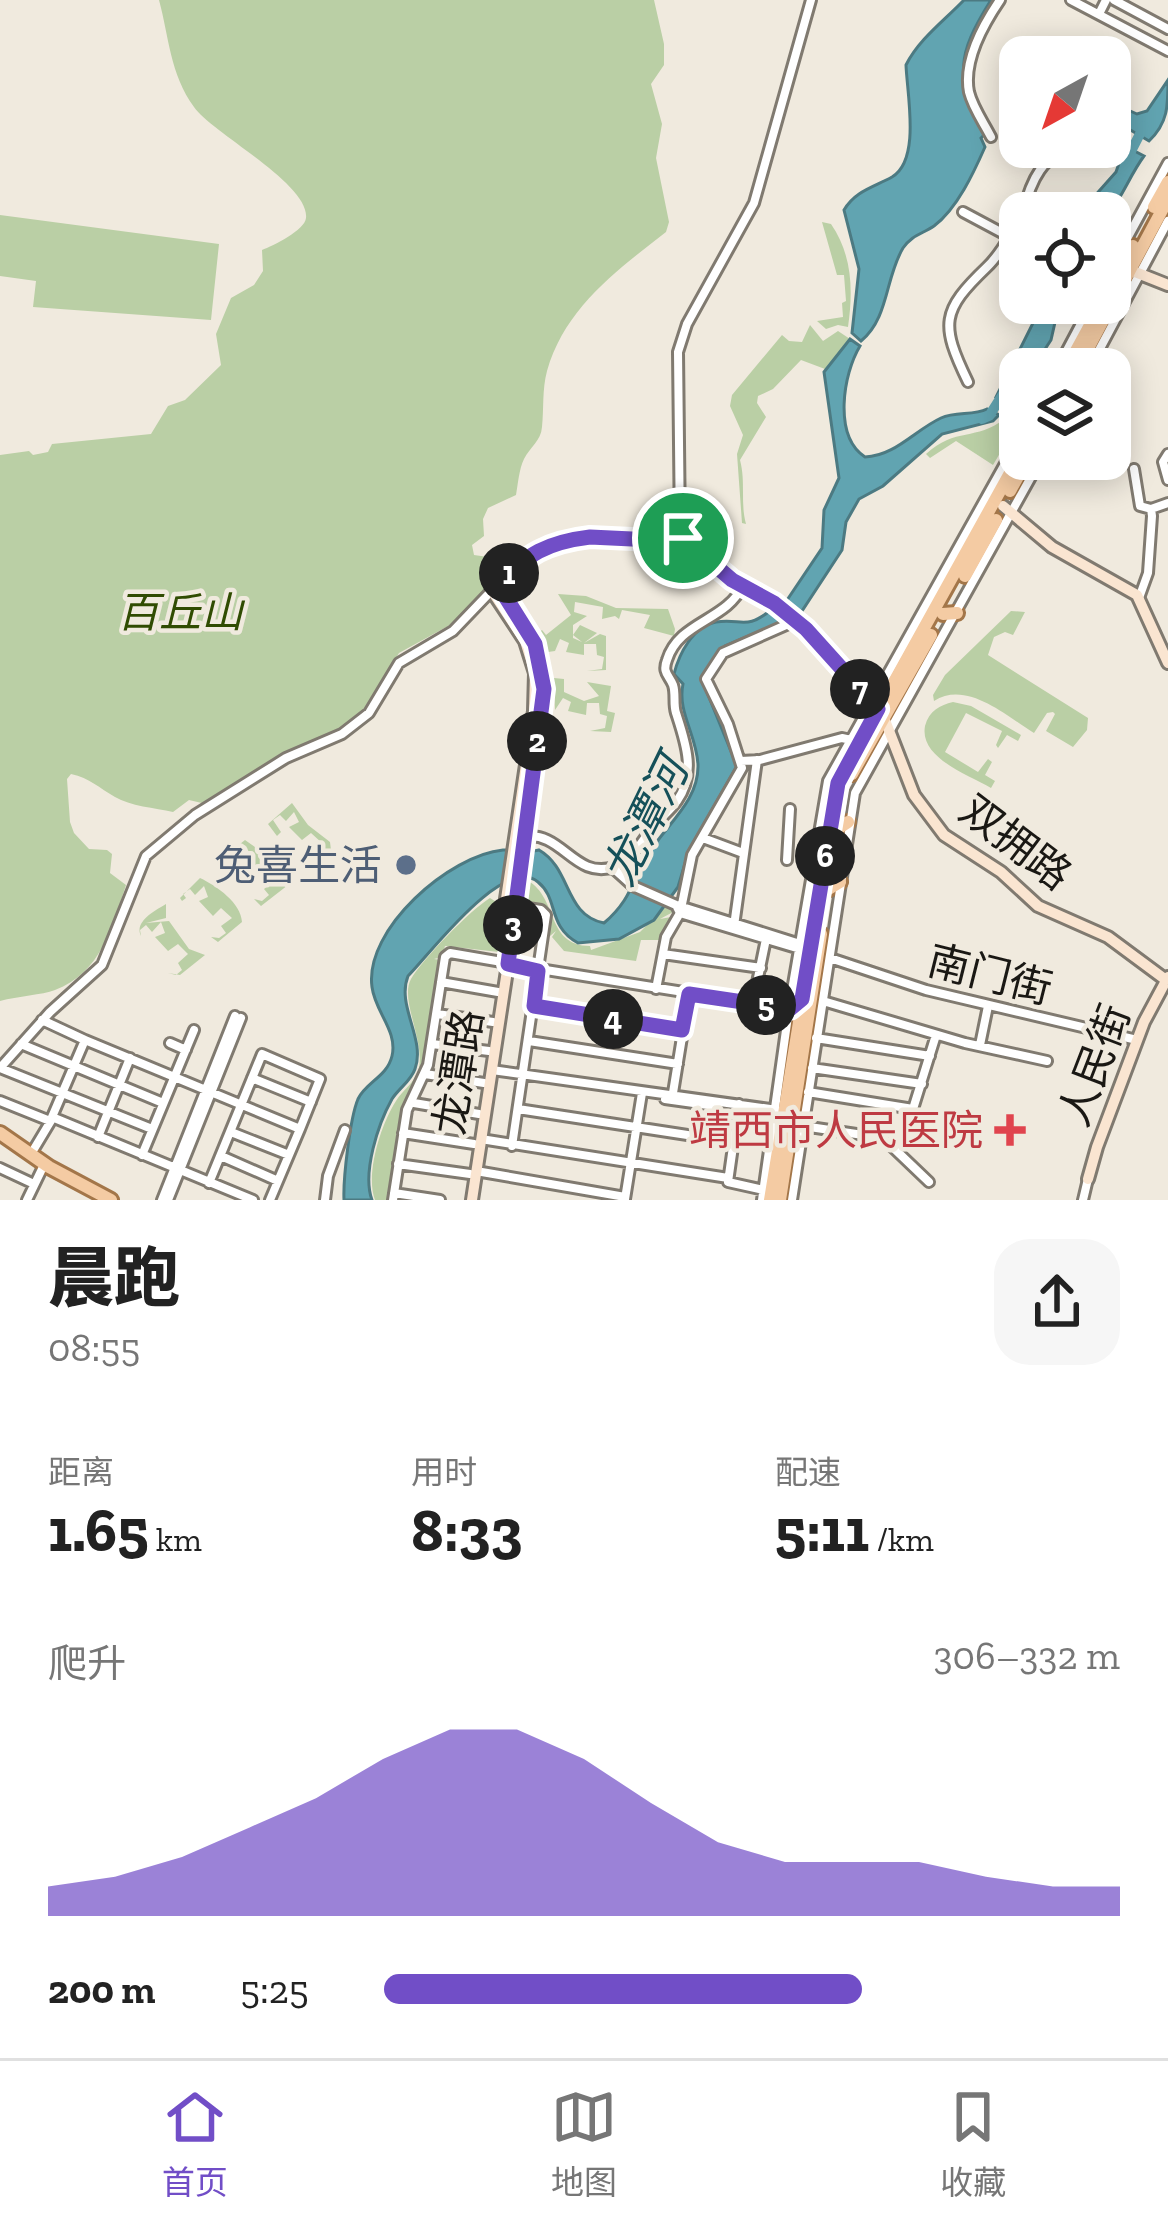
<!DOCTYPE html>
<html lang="zh">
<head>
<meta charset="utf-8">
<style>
  body { margin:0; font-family:"Zilla Slab","Noto Sans SC",serif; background:#f6f6f6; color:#222; height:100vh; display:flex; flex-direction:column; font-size:45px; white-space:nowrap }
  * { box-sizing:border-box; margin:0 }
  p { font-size:39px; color:#767676 }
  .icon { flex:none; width:66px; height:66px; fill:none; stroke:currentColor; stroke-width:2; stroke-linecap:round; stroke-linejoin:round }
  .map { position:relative; height:1200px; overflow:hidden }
  .side { display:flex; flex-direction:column; background:#fff; flex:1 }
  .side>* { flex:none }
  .needle { width:78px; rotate:220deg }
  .buttons { position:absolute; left:999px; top:36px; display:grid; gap:24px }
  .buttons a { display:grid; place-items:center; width:132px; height:132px; border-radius:24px; background:#fff; box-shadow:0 6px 30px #0003; font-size:60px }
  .pin { position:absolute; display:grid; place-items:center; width:102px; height:102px; color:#fff; margin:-51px; border:6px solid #fff; border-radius:50%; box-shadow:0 3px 12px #0007 }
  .km { position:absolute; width:60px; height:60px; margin:-30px; border-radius:50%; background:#222; color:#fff; font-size:33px; line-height:60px; text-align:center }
  .round { display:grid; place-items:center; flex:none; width:126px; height:126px; border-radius:36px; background:#f6f6f6 }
  .summary { display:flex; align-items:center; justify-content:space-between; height:204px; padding:0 48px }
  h1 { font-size:66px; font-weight:800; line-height:90px }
  .metrics { display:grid; grid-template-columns:repeat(3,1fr); gap:18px; height:204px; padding:12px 48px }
  .metrics div { display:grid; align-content:center }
  .metrics b { font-size:60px; font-weight:800 }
  .metrics small { font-size:33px; font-weight:400 }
  .metrics p { font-size:33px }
  .chart { height:336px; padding:24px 48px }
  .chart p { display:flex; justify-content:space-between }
  .chart svg { width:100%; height:216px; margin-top:12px; fill:#714ec7; opacity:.7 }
  ul { padding:0 48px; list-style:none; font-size:39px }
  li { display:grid; grid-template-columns:192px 144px 1fr; align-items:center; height:90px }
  li i { height:30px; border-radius:15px; background:#714ec7 }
  .tab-bar { display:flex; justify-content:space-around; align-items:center; height:168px; border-top:3px solid #e0e0e0; background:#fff; font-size:33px; color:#767676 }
  .tab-bar a { display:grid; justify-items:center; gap:6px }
  .tab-bar .current { color:#714ec7 }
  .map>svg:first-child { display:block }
  .green { fill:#bacfa5 }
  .water { fill:#61a4b1; stroke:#4c7a82; stroke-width:3 }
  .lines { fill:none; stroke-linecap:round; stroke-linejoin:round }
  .river { stroke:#61a4b1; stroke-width:10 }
  .street-casing { stroke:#807a70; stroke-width:14 }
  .secondary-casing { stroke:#807a70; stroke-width:16 }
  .primary-casing { stroke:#a37649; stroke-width:18 }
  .street { stroke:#fff; stroke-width:8 }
  .secondary { stroke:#fae5d1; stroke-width:10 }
  .primary { stroke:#f4cba3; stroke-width:12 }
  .route-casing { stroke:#fff; stroke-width:24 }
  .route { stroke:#714ec7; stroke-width:15 }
  .service-dot { fill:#5c6f8a; stroke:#f0eade; stroke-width:4.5 }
  .health-dot { fill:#e0444e; stroke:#f0eade; stroke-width:4.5 }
  .labels { text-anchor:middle; stroke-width:9; stroke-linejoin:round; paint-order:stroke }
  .park-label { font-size:42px; font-style:italic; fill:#304c02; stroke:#f0eade }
  .street-label { font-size:42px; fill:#1a1814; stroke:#f0eade }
  .service-label { font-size:42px; fill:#4e5e75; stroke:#f0eade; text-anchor:end }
  .health-label { font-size:42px; fill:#be3a42; stroke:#f0eade; text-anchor:end }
  .water-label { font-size:45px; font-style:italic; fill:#155059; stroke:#f0eade }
</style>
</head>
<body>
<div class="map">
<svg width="1168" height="1200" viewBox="0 0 1168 1200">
  <rect width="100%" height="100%" fill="#f0eade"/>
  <!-- green -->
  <path class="green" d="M159 0H654L664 44V65L651 84 662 124 656 158 669 222 666 232C616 271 565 308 547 371 542 390 544 408 542 427 541 441 530 447 524 459 519 469 518 484 516 495L488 508 483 519 484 536 472 545 474 555 495 558 506 568 504 572 450 625 399 653 367 709 356 719 326 738 280 758 206 804 189 800 173 812C155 808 130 806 115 797 99 788 90 778 71 774L67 779 70 822 74 833 89 849 107 850 112 854 110 873 126 885C112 927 101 973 55 990 42 995 18 996 0 1001V455L29 451 33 455 48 452 52 444 151 434 168 406 185 400 221 365 216 334 231 298 254 285 263 271 262 250C273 246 305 230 306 218 310 184 212 133 194 107 170 74 169 37 159 0Z
    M0 215 219 244 211 320 33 307 36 281 0 276Z
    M822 222 831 224C853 256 853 292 848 327L838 325 826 329 817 321 843 317 842 303 846 301 844 275H837Z
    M810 325 823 341 838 331 850 339 825 369 801 360 773 389 758 396 757 403 766 417 740 460C746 483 740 502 746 524L742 523 737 454 743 435 730 406 732 395 782 335 789 341 802 342Z
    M1004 419 1016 426 993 465 956 441 930 458 926 454C955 427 977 441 1004 419Z
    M558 594 586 596 616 608 668 609 675 629 674 636 644 628 650 615 622 610 619 619 615 616 602 619 603 607 575 602 574 612 587 616 573 625V638L582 642 573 635 580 625 597 633 584 643 600 634 606 636V670L587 671 602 669 604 657 597 655 596 644H584V655L566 652 569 643 560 639 555 651 548 652 538 633 542 630 546 635 571 615Z
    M1011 611 1025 612 1013 635 1005 632 994 637 988 655 1088 718 1087 730 1073 747 1046 731 1055 714 1053 712 1047 713 1034 733C1006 716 967 680 934 701L933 695 945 675Z
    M554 678 564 679V692L584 701 599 696 587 682 611 686 607 711 615 713 611 732 590 731 605 728 607 716 600 714 599 703H587L586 715 568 711 571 702 563 698 555 710Z
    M953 702 971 706 1021 735 1018 741 1007 735 998 748 996 745 1002 731 966 713 945 752 978 772 988 759 992 762 985 775 995 781 991 788C969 775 919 758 925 726 929 711 940 705 953 702Z
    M292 803 308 825 330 842 331 850 307 870 297 861 309 864 316 859 311 852 322 843 311 833 302 840 289 827 299 822 294 812 286 821 280 815 273 820 281 832 277 836 268 824Z
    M245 840 259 850 264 862 288 885 261 906 254 899 262 901 269 895 264 889 275 880 264 870 255 877 242 863 252 859 247 848 238 858 233 851 226 857 229 861 224 859V857Z
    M200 878C217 886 241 903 242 922L218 942 211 937 219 938 226 933 221 926 232 918 221 908 213 916 199 901 208 897 204 886 195 895 190 889 183 894 186 898 182 901 180 898Z
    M528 881C558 897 546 946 590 946L591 950 640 932 667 905 675 911 660 919 671 917 662 940H641L636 961 564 951 552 937 556 931 550 936 546 934 550 925 547 907 522 899 524 884Z
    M490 898 498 903 497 913 504 924 499 952 445 946 442 957 434 959 441 960 426 1066 414 1085 391 1200H375C365 1174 381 1124 396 1101 402 1091 414 1083 418 1071 427 1044 399 1000 411 979 422 960 470 910 490 898Z
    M166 904V918L146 923 169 921 189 949 205 955 180 975 168 973 176 975 182 970 178 963 188 954 178 944 168 951 155 937 165 933 161 922 152 932 146 925 140 930 141 936C134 922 154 911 166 904Z"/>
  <!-- water -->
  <path class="water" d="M964 0H991C955 58 956 74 985 134L981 138 985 147C974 172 957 209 934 226 922 234 912 235 903 248 885 278 889 318 861 341L852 333 859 269 844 210C855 191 874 187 892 177 921 160 907 94 906 65 919 39 945 20 964 0Z
    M1168 80C1168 106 1168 123 1149 141L1110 118V102L1137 114 1147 111Z
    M1125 146 1144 156C1130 175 1123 196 1109 213H1088L1092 199 1116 172Z
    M1043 303H1067L1056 318 1051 340 1032 369H1020L1017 395 1011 405 996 397Z
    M850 339 860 346C843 374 833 436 865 457 895 456 915 430 941 418 956 411 973 416 987 409L999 415 993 421 942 434 883 486 859 499 846 522 842 550 800 614 725 646 702 680 737 766 689 850 678 887 654 920 619 939 578 943C547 926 559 899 538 882 504 854 430 954 408 976 396 1006 426 1039 415 1069 411 1081 399 1088 392 1099 378 1124 362 1173 372 1200H344C343 1179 350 1118 358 1099 366 1082 387 1077 392 1056 398 1031 375 1012 372 987 364 929 450 855 503 850 516 849 526 854 539 850 572 869 564 915 604 923 632 899 632 880 649 853 666 825 699 801 698 765 697 736 677 712 683 684L674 674C679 654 693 626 716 622 742 618 746 631 772 609L779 612 822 548 824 510 839 478 824 372Z"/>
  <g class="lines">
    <!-- river -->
    <path class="river" d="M1125 163 1144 126
      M982 419 989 416 1007 388"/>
    <!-- street casing -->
    <g class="street-casing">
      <path id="street" d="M811 0 754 203 687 324 678 352 680 533C713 572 761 594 801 625 832 649 852 681 878 709
        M1071 0 1168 51
        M1114 0 1168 29
        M1099 14 1106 0
        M991 137C984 123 973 108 969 92 963 61 983 25 1000 0
        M963 212 1008 236
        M1023 213C1030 183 1043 150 1078 149
        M1110 270 1168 163
        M1057 369 1092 303
        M1089 369 1168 221
        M968 382C940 324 941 311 987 267 1001 254 1010 235 1020 220
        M1168 454 1163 462 1168 480
        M1134 469 1140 506 1151 509 1152 516 1148 573 1139 598
        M1151 509 1168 503
        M741 761 760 760 842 738 851 740
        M524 837C562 830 574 880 614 867 631 862 642 841 652 828 660 818 670 811 677 801 697 773 685 741 676 713 673 704 676 694 673 685 669 675 662 673 667 660 679 621 727 621 743 585
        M703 838 743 853
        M787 860 790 809
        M613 868 633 886 676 905
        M682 904 692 855 742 768 728 724 706 679 723 653 795 621
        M734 926 757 760
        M800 949 680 913 676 905 800 944
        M663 954 761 968
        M830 958 926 990 1137 1040
        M508 964 790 1009
        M441 982 498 992
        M656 989 666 937 680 913
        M823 1001 965 1043 1047 1061
        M753 1002 766 939
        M534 1007 683 1030
        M437 1014 493 1022
        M42 1020 85 1040
        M816 1038 930 1056
        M529 1041 678 1064
        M170 1043 186 1050
        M21 1044 163 1103
        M432 1044 489 1051
        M980 1045 988 1006
        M0 1068 50 1012 102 965 146 856 195 815 286 758 342 734 369 713 399 663 453 631 521 560 544 546 580 538 679 541 683 538
        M0 1068 152 1129
        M812 1068 922 1084
        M492 1070 777 1110
        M425 1074 484 1083
        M252 1078 311 1102
        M808 1092 913 1109 936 1035
        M665 1099 715 1106
        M672 1099 689 994
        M0 1101 50 1121
        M414 1103 479 1114
        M739 1104 728 1182 764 1190
        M518 1109 733 1142
        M803 1126 883 1138 929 1182
        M231 1132 289 1155
        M403 1133 474 1144
        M98 1137 130 1058
        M481 1139 728 1178
        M512 1146 546 915 541 910 515 906
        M31 1154 52 1119
        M142 1155 194 1030
        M221 1156 278 1181
        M398 1164 470 1174
        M0 1168 34 1184
        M476 1171 625 1197
        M209 1183 262 1054 320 1079 300 1129
        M394 1193 440 1200
        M625 1199 642 1093
        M27 1200 42 1169
        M162 1200 235 1016
        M168 1200 241 1018
        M253 1200 52 1117 85 1040 300 1129 270 1200
        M325 1200 328 1176 345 1130
        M393 1200 407 1110 428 1065 445 957 450 953 502 962
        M762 1200 790 1002 828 781 1020 437
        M792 1200 855 793 1041 459
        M1083 1200 1088 1179"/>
    </g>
    <!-- secondary casing -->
    <g class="secondary-casing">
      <path id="secondary" d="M1125 268 1168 285
        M1003 506 1052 547 1137 595 1168 663
        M492 591 525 641 535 673 534 711 506 899 508 924
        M883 715 914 795 944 835 1001 872 1038 906 1108 937 1166 980
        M1088 1179 1097 1147 1144 1022 1168 977
        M472 1200 508 964 543 690 535 644 498 585"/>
    </g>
    <!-- primary casing -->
    <g class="primary-casing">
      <path id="primary" d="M1154 207 1168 182
        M1110 290 1133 246
        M1066 369 1102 303
        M1077 369 1168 199
        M1010 491 1028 459
        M965 576 996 520
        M943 614 957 613
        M852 774 931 635
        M836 830 848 822
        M827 890 840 882
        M0 1133 49 1167 111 1200
        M770 1200 838 783 1020 455
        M780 1200 821 934"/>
    </g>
    <!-- street -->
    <use href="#street" class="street"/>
    <!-- secondary -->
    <use href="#secondary" class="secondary"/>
    <!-- primary -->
    <use href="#primary" class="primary"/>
  </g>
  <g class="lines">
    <!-- route casing -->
    <g class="route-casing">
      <path id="route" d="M590 537 674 541 683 538 732 580 774 603 806 629 878 709 838 783 802 999 790 1009 689 994 682 1030 534 1006 538 971 508 964 544 689 535 644 498 585C526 554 548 542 590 537Z"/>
    </g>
    <!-- route -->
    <use href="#route" class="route"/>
  </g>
  <!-- markers -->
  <circle class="service-dot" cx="406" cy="865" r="12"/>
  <path class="health-dot" d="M1004 1112h12v12h12v12h-12v12h-12v-12h-12v-12h12z"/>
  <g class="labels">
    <!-- park labels -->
    <g class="park-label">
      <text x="180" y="627">百丘山</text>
    </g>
    <!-- street labels -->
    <g class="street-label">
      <text transform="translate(1016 842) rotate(37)" y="15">双拥路</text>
      <text transform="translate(990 974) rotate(14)" y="15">南门街</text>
      <text transform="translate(1094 1065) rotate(-69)" y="15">人民街</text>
      <text transform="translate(458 1072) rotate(-81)" y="15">龙潭路</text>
    </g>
    <!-- service labels -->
    <g class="service-label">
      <text x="382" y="880">兔喜生活</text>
    </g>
    <!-- health labels -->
    <g class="health-label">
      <text x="983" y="1145">靖西市人民医院</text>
    </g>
    <!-- water labels -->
    <g class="water-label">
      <text transform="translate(645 821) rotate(-64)" y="16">龙潭河</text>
    </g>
  </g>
</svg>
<div class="buttons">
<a><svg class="needle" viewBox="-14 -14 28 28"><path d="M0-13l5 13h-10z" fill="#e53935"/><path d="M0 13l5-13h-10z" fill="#767676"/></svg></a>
<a><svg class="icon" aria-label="locate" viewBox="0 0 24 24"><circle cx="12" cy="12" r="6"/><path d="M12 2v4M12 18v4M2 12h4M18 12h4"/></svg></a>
<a><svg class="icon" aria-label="layers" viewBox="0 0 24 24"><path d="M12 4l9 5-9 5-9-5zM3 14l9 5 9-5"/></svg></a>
</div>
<div class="pin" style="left:683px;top:538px;background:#1e9e55"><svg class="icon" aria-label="arrive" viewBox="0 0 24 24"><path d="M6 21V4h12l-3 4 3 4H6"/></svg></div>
<b class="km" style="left:509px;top:573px">1</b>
<b class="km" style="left:537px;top:741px">2</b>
<b class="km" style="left:513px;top:925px">3</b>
<b class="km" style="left:613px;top:1019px">4</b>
<b class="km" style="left:766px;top:1005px">5</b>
<b class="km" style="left:825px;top:856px">6</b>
<b class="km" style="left:860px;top:689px">7</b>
</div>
<section class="side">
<div class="summary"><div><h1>晨跑</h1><p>08:55</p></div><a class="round"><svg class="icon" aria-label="share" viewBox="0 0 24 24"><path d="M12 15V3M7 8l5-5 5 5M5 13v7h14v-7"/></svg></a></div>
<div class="metrics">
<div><p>距离</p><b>1.65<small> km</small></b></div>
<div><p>用时</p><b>8:33</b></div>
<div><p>配速</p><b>5:11<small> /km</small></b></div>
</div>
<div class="chart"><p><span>爬升</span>306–332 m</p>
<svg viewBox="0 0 160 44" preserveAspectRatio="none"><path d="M0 44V38L10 36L20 32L30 26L40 20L50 12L60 6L70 6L80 12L90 21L100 29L110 33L120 33L130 33L140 36L150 38L160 38V44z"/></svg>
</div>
<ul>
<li><b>200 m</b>5:25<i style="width:65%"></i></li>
</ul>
</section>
<nav class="tab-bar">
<a class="current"><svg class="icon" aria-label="home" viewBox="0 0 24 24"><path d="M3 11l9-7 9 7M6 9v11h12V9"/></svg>首页</a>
<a><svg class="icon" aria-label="map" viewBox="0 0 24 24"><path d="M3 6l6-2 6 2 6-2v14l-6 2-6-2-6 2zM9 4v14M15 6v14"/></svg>地图</a>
<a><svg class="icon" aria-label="saved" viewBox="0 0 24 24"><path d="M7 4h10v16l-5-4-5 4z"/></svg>收藏</a>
</nav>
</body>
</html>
